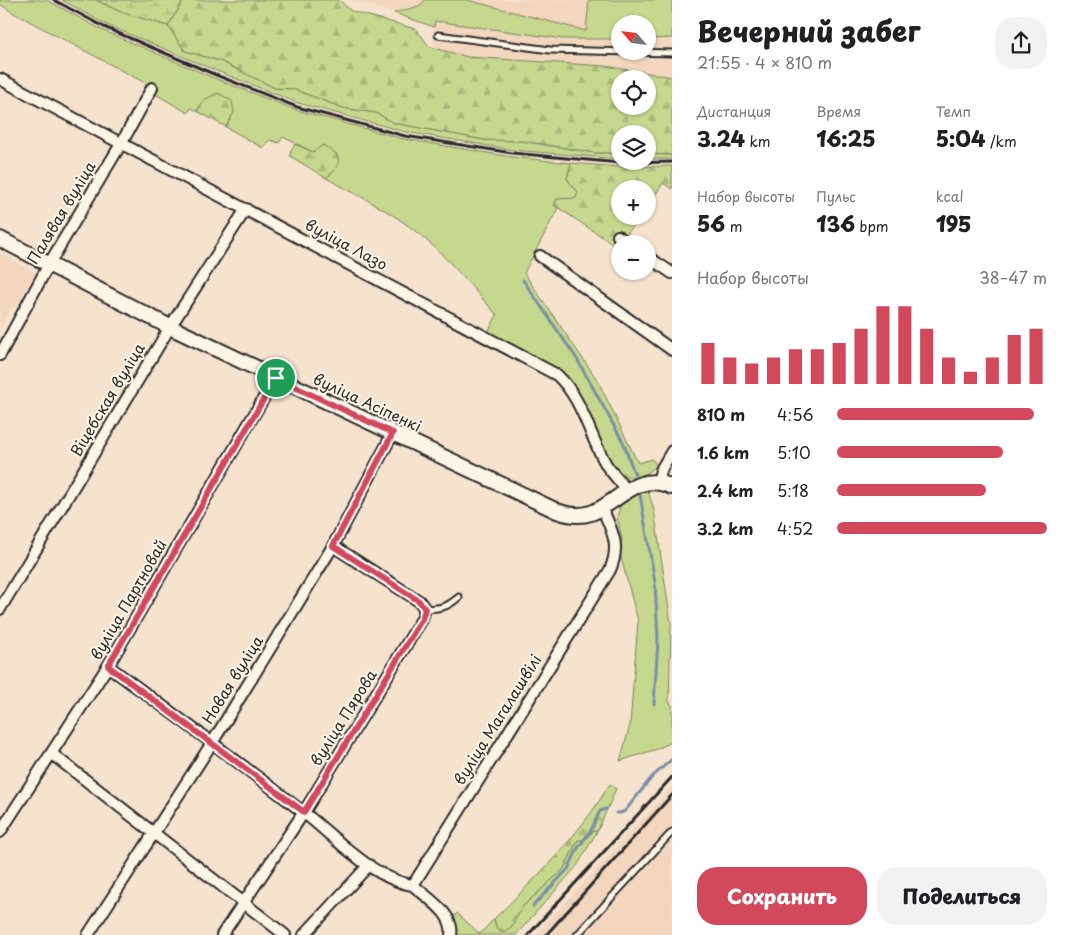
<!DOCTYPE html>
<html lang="ru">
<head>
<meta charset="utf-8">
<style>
  body { margin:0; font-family:"Playpen Sans",sans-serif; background:#f2f2f2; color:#202124; height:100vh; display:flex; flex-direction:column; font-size:19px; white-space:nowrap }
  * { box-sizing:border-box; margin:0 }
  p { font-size:16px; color:#757577 }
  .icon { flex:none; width:28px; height:28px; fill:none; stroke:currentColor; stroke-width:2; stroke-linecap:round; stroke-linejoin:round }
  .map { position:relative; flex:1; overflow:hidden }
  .side { display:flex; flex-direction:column; background:#fff; width:400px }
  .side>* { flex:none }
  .needle { width:32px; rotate:298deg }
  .controls { position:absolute; left:611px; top:15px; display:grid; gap:10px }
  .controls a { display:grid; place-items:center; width:45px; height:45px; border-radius:50%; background:#fff; box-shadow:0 1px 4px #0004; font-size:25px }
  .pin { position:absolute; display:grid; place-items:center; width:42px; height:42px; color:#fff; margin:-21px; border:2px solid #fff; border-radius:50%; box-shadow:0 1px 5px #0007 }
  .round { display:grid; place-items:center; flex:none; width:52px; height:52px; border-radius:20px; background:#f2f2f2 }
  .overview { display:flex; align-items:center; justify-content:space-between; height:85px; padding:0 25px }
  h1 { font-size:28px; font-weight:800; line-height:38px }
  .stats { display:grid; grid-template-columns:repeat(3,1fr); gap:8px; height:85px; padding:5px 25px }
  .stats div { display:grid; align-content:center }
  .stats b { font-size:21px; font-weight:800 }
  .stats small { font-size:14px; font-weight:400 }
  .stats p { font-size:14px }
  .chart { height:140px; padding:10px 25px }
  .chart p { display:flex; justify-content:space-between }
  .chart svg { width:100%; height:90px; margin-top:5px; stroke:#d1495b; stroke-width:6 }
  .action { display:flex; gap:10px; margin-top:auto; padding:10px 25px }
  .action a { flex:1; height:58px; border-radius:20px; background:#d1495b; color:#fff; font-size:20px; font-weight:800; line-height:58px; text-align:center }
  .action a+a { background:#f2f2f2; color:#202124 }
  ul { padding:0 25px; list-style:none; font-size:16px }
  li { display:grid; grid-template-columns:80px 60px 1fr; align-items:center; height:38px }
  li i { height:12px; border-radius:6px; background:#d1495b }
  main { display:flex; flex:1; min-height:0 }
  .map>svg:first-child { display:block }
  .built { fill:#f2d6be }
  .grass { fill:#c6d88d; stroke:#78825c }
  .forest { fill:url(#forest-firs); stroke:#78825c; fill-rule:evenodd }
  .wetland { fill:url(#wetland-marsh); stroke:#78825c }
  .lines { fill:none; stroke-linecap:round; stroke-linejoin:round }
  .stream { stroke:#7a90a6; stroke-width:3 }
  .lane-casing { stroke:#2b2b2b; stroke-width:9 }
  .street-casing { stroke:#2b2b2b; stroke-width:14 }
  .secondary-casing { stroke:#2b2b2b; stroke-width:18 }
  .lane { stroke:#fcf5e5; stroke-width:5 }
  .street { stroke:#fcf5e5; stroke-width:10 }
  .secondary { stroke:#fcf5e5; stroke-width:14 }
  .rail { stroke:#2b2b2b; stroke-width:3 }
  .route-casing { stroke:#fff; stroke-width:10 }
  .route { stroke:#d1495b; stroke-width:6 }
  .labels { text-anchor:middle; stroke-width:4; stroke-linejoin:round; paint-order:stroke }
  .street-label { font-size:15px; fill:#2b2b2b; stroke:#fcf5e5 }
</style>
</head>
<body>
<main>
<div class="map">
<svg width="672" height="935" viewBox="0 0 672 935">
  <defs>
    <pattern id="forest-firs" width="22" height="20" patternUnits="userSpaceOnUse" patternTransform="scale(1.25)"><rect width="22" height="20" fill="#c6d88d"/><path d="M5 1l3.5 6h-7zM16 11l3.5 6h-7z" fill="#aaba7a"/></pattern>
    <pattern id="wetland-marsh" width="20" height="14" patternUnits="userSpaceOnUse" patternTransform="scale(1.25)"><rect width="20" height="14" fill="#c6d88d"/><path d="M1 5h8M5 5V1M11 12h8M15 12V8" fill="none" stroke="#aaba7a"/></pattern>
  </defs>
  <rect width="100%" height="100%" fill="#f6e3ce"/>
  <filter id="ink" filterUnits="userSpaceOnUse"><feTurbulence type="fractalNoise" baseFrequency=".02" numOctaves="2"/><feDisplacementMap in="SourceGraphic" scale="10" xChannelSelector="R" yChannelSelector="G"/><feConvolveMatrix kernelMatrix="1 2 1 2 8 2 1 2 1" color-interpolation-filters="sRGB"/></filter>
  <g filter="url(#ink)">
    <!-- built -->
    <path class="built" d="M352 0H425L419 6 394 13Z
      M467 0H589L586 31Z
      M435 20 563 39H620V51H648V39L672 38V77L605 66 468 57 433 50Z
      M0 253 35 273 15 308 12 306 0 329Z
      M672 787V935H535Z"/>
    <!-- grass -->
    <path class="grass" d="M0 0H47L102 30 214 78 296 110 404 139 512 157 571 163 567 179 578 192 576 198 554 205 558 208 524 273 598 381 638 463 652 459 657 465C617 505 602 438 587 412 580 399 570 385 561 374 556 369 547 366 541 362 523 352 505 342 488 332L497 315C473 289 446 255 419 234 391 211 357 195 326 178L334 171 313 152 283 137 279 143 270 140 263 148 226 127 234 112 204 100 197 111 191 108 188 113 145 88 147 84 12 12 0 4Z
      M62 0H96L121 12 168 26 185 51 220 61 275 88 293 89 343 108 376 113 394 123 484 140 522 141 595 153H620V159L513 150 406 132 298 103 217 71 105 24Z
      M425 0H467L586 31 589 0H672V38L648 39V24H620V39H563L435 21 434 27 394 13 419 6Z
      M648 154 672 155V159H648Z
      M648 491 654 510 671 623 669 702 672 705V742L657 749 620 761 630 725 638 621 620 554 622 540 617 517 621 504 631 495Z
      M598 830 577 866 516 935H455L456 929 453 918 457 913 480 934 494 919 497 929 511 927 523 906 563 870 578 840H585L592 832Z"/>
    <!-- forest -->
    <path class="forest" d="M181 0H339L351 11 416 29 430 47 468 57 605 66 672 77V155L648 154V134H620V153H595L522 141 484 140 394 123 376 113 343 108 293 89 275 88 220 61 185 51 168 26 182 3ZM620 79H648V106H620Z
      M218 93 232 101 234 112 226 127 197 111 204 100Z
      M295 144 313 152 323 145 337 154 339 162 334 171 326 178 290 156 291 150Z
      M571 163 619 167 672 166V189L663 183 648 206V189H620V216H640L620 244 619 248 554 205 557 199 576 198 578 192 567 179Z
      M610 784 616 789 598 830 592 832 585 840H578L563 870 523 906 511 927 504 932 497 929 494 919C536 878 579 836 610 784Z"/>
    <!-- wetland -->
    <path class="wetland" d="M96 0H181L182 3 168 26 121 12Z"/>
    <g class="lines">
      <!-- stream -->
      <path class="stream" d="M523 280 577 359 623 442 635 475
        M640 495 655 582 658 639 654 704
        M616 813H620L625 811 652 777 672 759
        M533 906 568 869 578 848 591 830 600 811 606 809"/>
      <!-- lane casing -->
      <g class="lane-casing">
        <path id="lane" d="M438 35 550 50 672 53
          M425 609C442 608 446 608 459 597
          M577 935 672 832"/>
      </g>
      <!-- street casing -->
      <g class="street-casing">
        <path id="street" d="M0 79 557 375C583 399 589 436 607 466 613 474 620 482 627 490
          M618 236 629 244
          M540 256 672 350
          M648 257 672 273
          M0 355 49 264 121 144 152 88
          M657 483 662 468 672 451
          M0 609 170 327 246 209
          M108 666C173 714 239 762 303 812 334 836 374 880 413 885
          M52 754 285 935
          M0 832 108 666 276 377
          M88 935 212 743 333 546 393 433
          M222 935 304 812 422 619 425 609 419 601 333 546
          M304 935 369 865
          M451 935C455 914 427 898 413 885L610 570C621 545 612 531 602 508"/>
      </g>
      <!-- secondary casing -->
      <g class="secondary-casing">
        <path id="secondary" d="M0 239 170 327 557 511C568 515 579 517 591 513 619 503 636 470 672 487"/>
      </g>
      <!-- lane -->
      <use href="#lane" class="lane"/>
      <!-- street -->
      <use href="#street" class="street"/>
      <!-- secondary -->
      <use href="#secondary" class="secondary"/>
      <!-- rail -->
      <path class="rail" d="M54 0 104 27 216 75 297 107 405 136 512 153 620 163 672 162
        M528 935 672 777
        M546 935 672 795"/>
    </g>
  </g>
  <g class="lines" filter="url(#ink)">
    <!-- route casing -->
    <g class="route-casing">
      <path id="route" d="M276 378 393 433 333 546 419 601 425 609 422 619 304 812 108 666Z"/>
    </g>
    <!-- route -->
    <use href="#route" class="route"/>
  </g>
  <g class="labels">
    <!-- street labels -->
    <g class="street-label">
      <text transform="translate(62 213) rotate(-59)" y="5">Палявая вуліца</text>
      <text transform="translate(346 245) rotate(28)" y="5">вуліца Лазо</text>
      <text transform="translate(108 400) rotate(-59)" y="5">Віцебская вуліца</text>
      <text transform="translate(367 403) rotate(25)" y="5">вуліца Асіпенкі</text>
      <text transform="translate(129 600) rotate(-60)" y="5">вуліца Партновай</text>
      <text transform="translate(233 680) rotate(-58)" y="5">Новая вуліца</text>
      <text transform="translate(344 718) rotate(-58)" y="5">вуліца Пярова</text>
      <text transform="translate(498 720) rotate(-58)" y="5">вуліца Магалашвілі</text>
    </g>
  </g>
</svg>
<div class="controls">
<a><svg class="needle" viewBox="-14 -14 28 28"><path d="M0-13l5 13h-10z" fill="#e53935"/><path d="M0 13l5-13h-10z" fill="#757577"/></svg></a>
<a><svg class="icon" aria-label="locate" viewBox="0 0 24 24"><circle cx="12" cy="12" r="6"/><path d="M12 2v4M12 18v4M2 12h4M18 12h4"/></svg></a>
<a><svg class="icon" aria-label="layers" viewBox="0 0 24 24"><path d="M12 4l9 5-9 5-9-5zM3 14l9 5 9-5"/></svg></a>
<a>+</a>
<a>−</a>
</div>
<div class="pin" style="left:276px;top:378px;background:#1e9e55"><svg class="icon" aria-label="arrive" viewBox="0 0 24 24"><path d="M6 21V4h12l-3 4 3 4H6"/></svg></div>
</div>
<section class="side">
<div class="overview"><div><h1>Вечерний забег</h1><p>21:55 · 4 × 810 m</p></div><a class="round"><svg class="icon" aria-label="share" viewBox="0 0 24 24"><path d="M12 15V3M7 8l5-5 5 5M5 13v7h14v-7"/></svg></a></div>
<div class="stats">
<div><p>Дистанция</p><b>3.24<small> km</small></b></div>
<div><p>Время</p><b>16:25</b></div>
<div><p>Темп</p><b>5:04<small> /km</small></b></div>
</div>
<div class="stats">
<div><p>Набор высоты</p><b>56<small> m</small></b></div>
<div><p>Пульс</p><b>136<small> bpm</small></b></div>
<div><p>kcal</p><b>195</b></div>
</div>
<div class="chart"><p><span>Набор высоты</span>38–47 m</p>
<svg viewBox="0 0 160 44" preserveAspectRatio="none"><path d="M5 44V24M15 44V31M25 44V34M35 44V31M45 44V27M55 44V27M65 44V24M75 44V17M85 44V6M95 44V6M105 44V17M115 44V31M125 44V38M135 44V31M145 44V20M155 44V17"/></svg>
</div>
<ul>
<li><b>810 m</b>4:56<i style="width:94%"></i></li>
<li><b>1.6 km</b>5:10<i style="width:79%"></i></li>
<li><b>2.4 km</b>5:18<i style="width:71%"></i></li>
<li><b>3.2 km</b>4:52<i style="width:100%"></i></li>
</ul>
<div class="action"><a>Сохранить</a><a>Поделиться</a></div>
</section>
</main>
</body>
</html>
